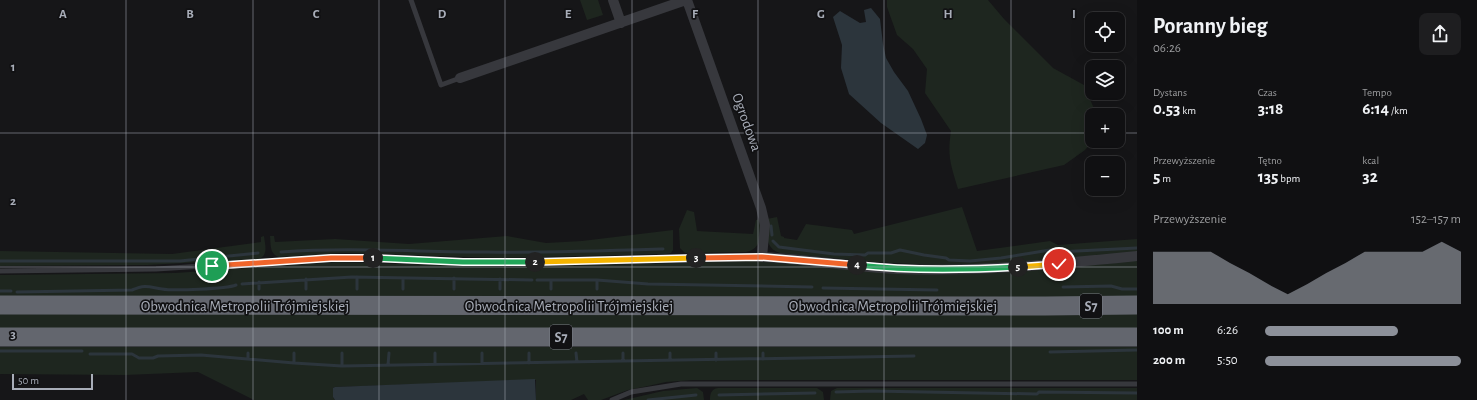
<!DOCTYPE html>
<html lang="pl">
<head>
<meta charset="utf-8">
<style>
  body { margin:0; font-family:"Alegreya Sans",sans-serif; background:#1e1e20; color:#f1f3f6; height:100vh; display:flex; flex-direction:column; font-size:15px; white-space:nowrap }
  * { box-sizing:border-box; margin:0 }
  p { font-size:13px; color:#9c9d9f }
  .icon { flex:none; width:22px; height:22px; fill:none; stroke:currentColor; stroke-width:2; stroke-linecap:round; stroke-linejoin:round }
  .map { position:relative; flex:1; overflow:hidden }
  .panel { display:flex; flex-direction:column; background:#101012; width:340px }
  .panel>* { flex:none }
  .fabs { position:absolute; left:1085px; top:12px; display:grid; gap:8px }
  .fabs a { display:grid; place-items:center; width:40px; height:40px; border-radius:8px; background:#101012; box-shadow:0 4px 16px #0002,0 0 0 1px #303032; font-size:20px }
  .scale { position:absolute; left:12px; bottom:10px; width:81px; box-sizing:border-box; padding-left:4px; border:2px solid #a8adb8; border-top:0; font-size:11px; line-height:14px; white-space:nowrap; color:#a8adb8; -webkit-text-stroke:3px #111113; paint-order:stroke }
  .pin { position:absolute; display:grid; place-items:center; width:34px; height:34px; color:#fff; margin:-17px; border:2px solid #fff; border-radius:50%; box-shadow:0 1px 4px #0007 }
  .km { position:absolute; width:20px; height:20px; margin:-10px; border-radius:50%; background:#222; color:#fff; font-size:11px; line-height:20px; text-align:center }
  .round { display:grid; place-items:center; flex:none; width:42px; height:42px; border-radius:8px; background:#1e1e20 }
  .overview { display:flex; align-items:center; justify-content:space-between; height:68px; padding:0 16px }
  h1 { font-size:22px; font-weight:700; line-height:30px }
  .figures { display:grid; grid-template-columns:repeat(3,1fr); gap:6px; height:68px; padding:4px 16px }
  .figures div { display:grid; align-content:center }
  .figures b { font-size:17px; font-weight:700 }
  .figures small { font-size:11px; font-weight:400 }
  .figures p { font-size:11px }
  .chart { height:112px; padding:8px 16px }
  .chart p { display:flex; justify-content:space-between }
  .chart svg { width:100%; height:72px; margin-top:4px; fill:#8c9099; opacity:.7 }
  ul { padding:0 16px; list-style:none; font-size:13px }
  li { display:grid; grid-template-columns:64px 48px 1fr; align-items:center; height:30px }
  li i { height:10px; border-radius:5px; background:#8c9099 }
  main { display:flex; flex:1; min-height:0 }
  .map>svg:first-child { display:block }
  .green { fill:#1e261f }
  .water { fill:#2c353c }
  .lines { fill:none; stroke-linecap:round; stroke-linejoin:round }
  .stream { stroke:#2c353c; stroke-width:3 }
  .lane { stroke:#37383d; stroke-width:5 }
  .street { stroke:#37383d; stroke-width:10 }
  .highway { stroke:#63666e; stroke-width:19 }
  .split-1-casing { stroke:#fff; stroke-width:8 }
  .split-2-casing { stroke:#fff; stroke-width:8 }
  .split-3-casing { stroke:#fff; stroke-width:8 }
  .split-4-casing { stroke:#fff; stroke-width:8 }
  .split-5-casing { stroke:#fff; stroke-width:8 }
  .split-6-casing { stroke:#fff; stroke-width:8 }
  .split-1 { stroke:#f0652b; stroke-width:5 }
  .split-2 { stroke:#22a559; stroke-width:5 }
  .split-3 { stroke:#f5b400; stroke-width:5 }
  .split-4 { stroke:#f0652b; stroke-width:5 }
  .split-5 { stroke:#22a559; stroke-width:5 }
  .split-6 { stroke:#f5b400; stroke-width:5 }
  .grid { fill:none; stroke:#a8adb8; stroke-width:1; stroke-opacity:0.55 }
  .labels { text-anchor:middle; stroke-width:3.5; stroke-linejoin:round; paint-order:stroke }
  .shield { fill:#111113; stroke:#7b7e86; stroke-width:1 }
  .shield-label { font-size:14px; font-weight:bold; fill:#a8adb8 }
  .street-label { font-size:15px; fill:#a8adb8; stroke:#111113 }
  .grid-label { font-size:13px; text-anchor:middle; font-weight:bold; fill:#a8adb8; stroke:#111113; stroke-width:3.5; stroke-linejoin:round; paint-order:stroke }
</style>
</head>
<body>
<main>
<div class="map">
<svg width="1137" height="400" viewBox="0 0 1137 400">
  <rect width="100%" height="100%" fill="#161618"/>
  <!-- green -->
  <path class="green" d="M580 0H598L603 15 587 20Z
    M887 0H988L1004 19 1053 68 1084 85 1095 111V115H1092V142L1085 150 1064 165 958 189C951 165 947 157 951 131L925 93 927 69 913 49 897 35 887 7Z
    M962 207 977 251 1050 241 1058 245 1137 239V252L1045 261 955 266 874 262 780 253C764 248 767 233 767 219L777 217 781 236 784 237V238L797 240 806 224 852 230 854 234Z
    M687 210 694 212 697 231 753 234 756 220 761 219C760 233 763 249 746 252L685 253 680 248 679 229Z
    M673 230V250L671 253 666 254 501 258 344 253 279 257C269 254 271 244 270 236H274L275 242 335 239 409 244 507 236 546 243 582 241Z
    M264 236C265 245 269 256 258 259L148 265 0 266V251L172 254 261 242V237Z
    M1137 260V297H0V275L175 273 337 262 511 267 752 261 906 273 943 275 1028 271Z
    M0 313H1137V330L0 331Z
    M0 347H1137V380H693L666 382 648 386 628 390 601 400H588L584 394 571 400H536V380L335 387 333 388V397L335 400H254L198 372 125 375 0 374Z
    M697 388 703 392 704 400H624L663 391Z
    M718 388H817L823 392 824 400H710C710 394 711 389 718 388Z
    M837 388H1137V400H830L831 391Z"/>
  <!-- water -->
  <path class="water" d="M871 8 880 19 883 44 886 58 894 72 908 91 921 119 927 135 925 143 918 149 881 123 849 94 841 68 842 45 833 17 840 11 860 23 866 22 864 10Z
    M535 379 536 400H335L333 397V388L335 387Z"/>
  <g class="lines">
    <!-- stream -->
    <path class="stream" d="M771 226 772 235
      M773 241 779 247 834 254 865 255 868 253H891L900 250 924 255 946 258 949 260 970 261 1001 258 1050 250 1057 252 1137 248
      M281 252C349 247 418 252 487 252 546 253 604 251 663 249
      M0 261H180L258 253
      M403 278V289
      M306 279V289
      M500 279V289
      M537 280H597L648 284 812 287
      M242 284 352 277 532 280
      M1063 287 1111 286 1122 289H1137
      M823 288 937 290
      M259 289V282
      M357 289V277
      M454 289V278
      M551 289V280
      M597 289V280
      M0 291H11
      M17 292 132 290C146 284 149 287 162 289 173 291 226 289 236 285
      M0 351H82
      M1050 352 1137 350
      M248 353V359
      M342 353V366
      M435 353V364
      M576 353 577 362
      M623 353V361
      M670 353V360
      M716 353V360
      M763 353V359
      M90 354H132L139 358H153L158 356 201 355 294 363 342 366 914 356
      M294 363V353
      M482 363V353
      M529 363V353
      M388 365 389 353
      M836 392 872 391 1037 394 1039 392 1137 393
      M719 395 815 393
      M648 400 696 395"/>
    <!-- lane -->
    <path class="lane" d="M411 0 441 85 460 78
      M0 271 156 269 331 258 520 263 762 257
      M612 400 631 392 681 384H1137"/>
    <!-- street -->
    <path class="street" d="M613 0 621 23
      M687 0 761 208 765 225 762 257C807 259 852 267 898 269 978 272 1057 264 1137 256
      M460 78 686 0"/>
    <!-- highway -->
    <path class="highway" d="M0 305 1045 306 1137 305
      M0 337H1137"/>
  </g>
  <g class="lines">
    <!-- split-1 casing -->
    <g class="split-1-casing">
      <path id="split-1" d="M212 266 331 258H373"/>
    </g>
    <!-- split-2 casing -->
    <g class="split-2-casing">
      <path id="split-2" d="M373 258 463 262H535"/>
    </g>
    <!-- split-3 casing -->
    <g class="split-3-casing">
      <path id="split-3" d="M535 262 696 258"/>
    </g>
    <!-- split-4 casing -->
    <g class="split-4-casing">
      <path id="split-4" d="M696 258 762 257 857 265"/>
    </g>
    <!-- split-5 casing -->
    <g class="split-5-casing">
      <path id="split-5" d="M857 265C910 271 964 270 1018 267"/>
    </g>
    <!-- split-6 casing -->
    <g class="split-6-casing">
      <path id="split-6" d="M1018 267 1059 264"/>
    </g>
    <!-- split-1 -->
    <use href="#split-1" class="split-1"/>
    <!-- split-2 -->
    <use href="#split-2" class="split-2"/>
    <!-- split-3 -->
    <use href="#split-3" class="split-3"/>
    <!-- split-4 -->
    <use href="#split-4" class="split-4"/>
    <!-- split-5 -->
    <use href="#split-5" class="split-5"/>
    <!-- split-6 -->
    <use href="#split-6" class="split-6"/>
  </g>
  <!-- grid -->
  <path class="grid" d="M126 0V400M253 0V400M379 0V400M505 0V400M632 0V400M758 0V400M884 0V400M1011 0V400M0 133H1092M1118 133H1137M0 267H1137"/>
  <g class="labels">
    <!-- shield labels -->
    <g class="shield">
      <rect x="1080" y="294" width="22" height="24" rx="3"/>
      <rect x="550" y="325" width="22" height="24" rx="3"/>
    </g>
    <g class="shield-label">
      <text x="1091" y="311">S7</text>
      <text x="561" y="342">S7</text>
    </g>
    <!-- street labels -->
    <g class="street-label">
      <text transform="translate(747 122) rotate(70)" y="5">Ogrodowa</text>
      <text x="245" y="311">Obwodnica Metropolii Trójmiejskiej</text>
      <text x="569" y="311">Obwodnica Metropolii Trójmiejskiej</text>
      <text x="893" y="311">Obwodnica Metropolii Trójmiejskiej</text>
    </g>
  </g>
  <g class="grid-label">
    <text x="63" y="18">A</text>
    <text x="190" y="18">B</text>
    <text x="316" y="18">C</text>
    <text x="442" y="18">D</text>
    <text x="568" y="18">E</text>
    <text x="695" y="18">F</text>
    <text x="821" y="18">G</text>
    <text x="948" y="18">H</text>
    <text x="1074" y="18">I</text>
    <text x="13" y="71">1</text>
    <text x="13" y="205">2</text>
    <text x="13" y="338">3</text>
  </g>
</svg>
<div class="fabs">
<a><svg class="icon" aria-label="locate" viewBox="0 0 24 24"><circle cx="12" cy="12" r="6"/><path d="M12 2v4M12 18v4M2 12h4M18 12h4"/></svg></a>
<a><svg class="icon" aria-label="layers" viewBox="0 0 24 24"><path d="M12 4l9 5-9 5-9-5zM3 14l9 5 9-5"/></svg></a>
<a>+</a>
<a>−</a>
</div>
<div class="scale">50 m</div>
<div class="pin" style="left:212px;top:266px;background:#1e9e55"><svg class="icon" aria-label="arrive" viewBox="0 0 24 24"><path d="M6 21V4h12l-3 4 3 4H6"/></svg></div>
<div class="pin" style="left:1059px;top:264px;background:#d93025"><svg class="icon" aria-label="check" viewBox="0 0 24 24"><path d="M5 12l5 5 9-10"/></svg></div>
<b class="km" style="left:373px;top:258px">1</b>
<b class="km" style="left:535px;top:262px">2</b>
<b class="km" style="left:696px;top:258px">3</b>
<b class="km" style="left:857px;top:265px">4</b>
<b class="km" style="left:1018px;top:267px">5</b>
</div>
<section class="panel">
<div class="overview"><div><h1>Poranny bieg</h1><p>06:26</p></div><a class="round"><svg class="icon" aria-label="share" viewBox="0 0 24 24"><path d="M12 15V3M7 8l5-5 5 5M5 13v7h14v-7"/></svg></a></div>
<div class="figures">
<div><p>Dystans</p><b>0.53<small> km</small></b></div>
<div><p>Czas</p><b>3:18</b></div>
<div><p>Tempo</p><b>6:14<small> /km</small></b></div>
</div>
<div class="figures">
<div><p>Przewyższenie</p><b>5<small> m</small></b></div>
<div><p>Tętno</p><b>135<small> bpm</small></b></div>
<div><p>kcal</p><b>32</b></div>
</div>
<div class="chart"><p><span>Przewyższenie</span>152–157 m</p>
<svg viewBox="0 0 160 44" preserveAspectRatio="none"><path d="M0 44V12L10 12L20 12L30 12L40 19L50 25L60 32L70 38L80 32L90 25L100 19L110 12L120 12L130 12L140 12L150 6L160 12V44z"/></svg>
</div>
<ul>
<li><b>100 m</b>6:26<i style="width:68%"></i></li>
<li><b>200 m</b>5:50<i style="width:100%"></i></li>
</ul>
</section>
</main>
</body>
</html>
